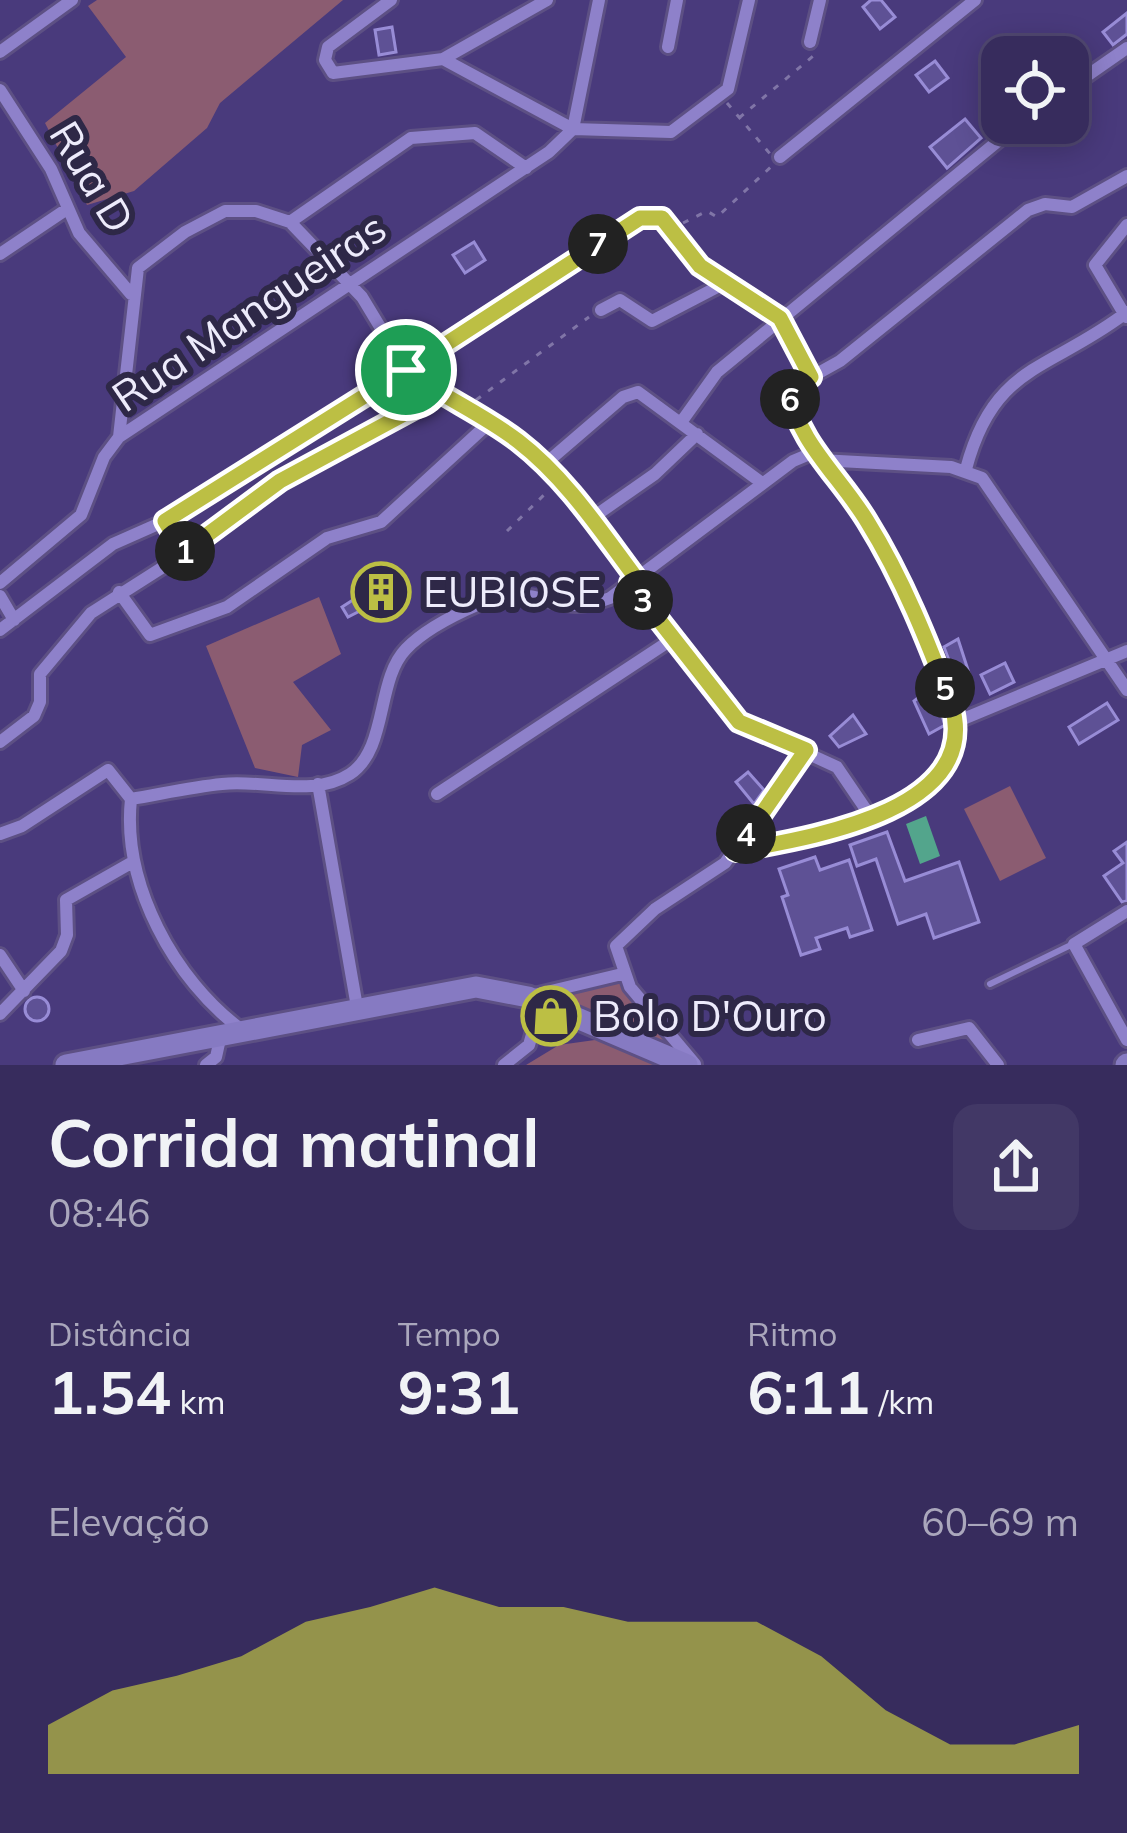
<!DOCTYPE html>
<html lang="pt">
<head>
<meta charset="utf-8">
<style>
  body { margin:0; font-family:Mulish,sans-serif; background:#423866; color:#f1f3f6; height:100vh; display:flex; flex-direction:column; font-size:45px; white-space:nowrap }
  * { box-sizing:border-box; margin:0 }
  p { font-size:39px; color:#aaa7bc }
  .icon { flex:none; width:66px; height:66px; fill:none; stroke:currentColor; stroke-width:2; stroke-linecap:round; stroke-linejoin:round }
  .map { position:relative; height:1065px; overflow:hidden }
  .drawer { display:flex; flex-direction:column; background:#372c5d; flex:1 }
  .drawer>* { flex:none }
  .tools { position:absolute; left:981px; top:36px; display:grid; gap:24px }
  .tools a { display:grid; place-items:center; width:108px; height:108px; border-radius:24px; background:#372c5d; box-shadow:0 6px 30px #0003,0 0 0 3px #514872; font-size:60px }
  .pin { position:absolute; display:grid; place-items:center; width:102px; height:102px; color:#fff; margin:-51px; border:6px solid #fff; border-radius:50%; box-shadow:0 3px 12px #0007 }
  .km { position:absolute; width:60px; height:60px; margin:-30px; border-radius:50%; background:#222; color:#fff; font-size:33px; line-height:60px; text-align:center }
  .round { display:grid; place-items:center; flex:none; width:126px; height:126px; border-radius:24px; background:#423866 }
  .summary { display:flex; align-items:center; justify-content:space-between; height:204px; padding:0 48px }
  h1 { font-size:66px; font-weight:700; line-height:90px }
  .stats { display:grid; grid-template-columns:repeat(3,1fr); gap:18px; height:204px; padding:12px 48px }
  .stats div { display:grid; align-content:center }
  .stats b { font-size:60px; font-weight:700 }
  .stats small { font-size:33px; font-weight:400 }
  .stats p { font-size:33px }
  .chart { height:336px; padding:24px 48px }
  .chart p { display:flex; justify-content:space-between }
  .chart svg { width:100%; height:216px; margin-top:12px; fill:#bcbf44; opacity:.7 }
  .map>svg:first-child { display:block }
  .green { fill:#8b5c71 }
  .water { fill:#53a58c }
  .building { fill:#5e5195; stroke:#988cd6; stroke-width:3 }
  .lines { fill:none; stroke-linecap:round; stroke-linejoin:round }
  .service-casing { stroke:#5d5084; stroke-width:12 }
  .minor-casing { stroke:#5d5084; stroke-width:18 }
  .primary-casing { stroke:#5d5084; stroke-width:27 }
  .path { stroke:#8075a7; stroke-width:3; stroke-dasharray:6 9; stroke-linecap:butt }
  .service { stroke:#8e81ca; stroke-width:6 }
  .minor { stroke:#8e81ca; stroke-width:12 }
  .primary { stroke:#867ac2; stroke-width:21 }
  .route-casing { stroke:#fff; stroke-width:24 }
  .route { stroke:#bcbf44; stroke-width:15 }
  .labels { text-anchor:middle; stroke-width:12; stroke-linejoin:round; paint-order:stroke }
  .street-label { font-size:42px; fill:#edebfb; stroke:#2e2847 }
  .poi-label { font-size:42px; fill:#edebfb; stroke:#2e2847; text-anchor:start }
</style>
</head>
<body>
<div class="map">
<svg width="1127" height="1065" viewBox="0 0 1127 1065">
  <rect width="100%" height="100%" fill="#493a7c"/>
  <!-- green -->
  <path class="green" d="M97 0H343L220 103 207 128 134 191 87 205 45 123 126 57 88 6Z
    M319 597 341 654 293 682 331 730 302 745 298 777 255 768 206 646Z
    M1010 786 1046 858 1000 881 964 809Z
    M616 977 677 1046 672 1051 563 1003 570 993Z
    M602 1039 657 1065H526L559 1045Z"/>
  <!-- water -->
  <path class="water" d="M926 816 940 856 920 864 906 824Z"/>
  <!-- building -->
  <path class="building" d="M871 0H881L895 17 880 29 863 7Z
    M1127 13V34L1113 45 1103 32Z
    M392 27 396 52 379 55 375 30Z
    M935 61 948 78 929 92 916 75Z
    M965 119 981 138 947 168 930 147Z
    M474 242 485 260 465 273 453 255Z
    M384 580 393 594 348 617 342 607Z
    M958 639 969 673 956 679 944 647Z
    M1005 663 1014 682 990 694 981 675Z
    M932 687 945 725 929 734 914 701Z
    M1107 703 1118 720 1079 744 1069 727Z
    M853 715 866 734 839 747 830 736Z
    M748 772 764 790 754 804 736 782Z
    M887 832 905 881 959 862 979 922 934 938 926 914 898 924 876 859 857 866 850 845Z
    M1127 842V901L1122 902 1104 876 1123 863 1114 851Z
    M815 857 820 870 849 860 872 930 850 937 847 928 816 938 820 949 801 955 782 897 788 895 779 869Z
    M25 1009a12 12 0 1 1 24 0a12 12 0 1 1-24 0Z"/>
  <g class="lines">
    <!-- service casing -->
    <g class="service-casing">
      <path id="service" d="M990 984 1073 944"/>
    </g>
    <!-- minor casing -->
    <g class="minor-casing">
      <path id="minor" d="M391 0 328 47 325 60 333 73 443 59 547 0
        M810 42 820 0
        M668 47 677 0
        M0 52 72 0
        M443 59 573 129 671 132 728 89 749 0
        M1068 89 1127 48
        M0 90 51 169 79 233 131 294
        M573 129 599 0
        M780 157 975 0
        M1127 176 1072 207 1045 204 1028 210 840 361 788 390 809 446 820 460 951 467 982 478 1127 690
        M290 222 411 138 475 133 526 168
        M0 254 67 209
        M601 310 620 300 652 321 727 282
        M1126 317 1095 265 1127 225
        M682 421 717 372 1020 123
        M119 437 138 268 185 232 225 211H256L290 222 362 297 406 370 491 421 545 464 636 578
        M545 464 623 397 638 392 762 483
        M966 469C994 363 1050 371 1127 312
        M592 518 655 474 697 434
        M165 521 184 552
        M0 583 81 515 104 457 119 437 549 152 573 129
        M630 583 739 722 837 767 871 817
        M119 592 150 635 227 607 327 538 381 522 491 421
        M0 596 14 620
        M0 630 113 544 165 521 641 218 658 215 700 266 780 318
        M956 722 1127 651
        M0 742 34 716 40 702V674L91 613 171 562 280 481 406 416 434 391
        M318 784 357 1007
        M437 794 671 640
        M131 799C161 794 192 787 222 784 263 779 313 798 350 774 388 749 376 680 406 649 424 630 454 615 477 605 543 577 552 621 610 598L793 461 812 453
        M131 799C122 884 174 980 242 1030
        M0 834 22 826 108 770 131 799
        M736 851C793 841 902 824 940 776 949 763 956 740 956 724 955 666 862 512 827 462
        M1127 911 1074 944 1127 1040
        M0 955 24 991
        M530 996 622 974
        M0 1014 61 951 67 935 66 900 131 863
        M918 1040 969 1028 998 1065
        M695 1064 630 987 616 946 655 909 725 863 805 750
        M206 1065 216 1057 220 1039
        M504 1065 529 1045 541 1003"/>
    </g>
    <!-- primary casing -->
    <g class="primary-casing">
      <path id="primary" d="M66 1065 476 987 528 997 687 1065
        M1126 1065 1127 1064"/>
    </g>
    <!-- path -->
    <path class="path" d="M727 103 771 155
      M739 118 818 52
      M683 223 707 211 717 217 773 165
      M787 330 807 370
      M476 400 589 317
      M507 531 549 490"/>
    <!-- service -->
    <use href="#service" class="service"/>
    <!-- minor -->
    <use href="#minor" class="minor"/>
    <!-- primary -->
    <use href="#primary" class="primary"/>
  </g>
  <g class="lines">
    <!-- route casing -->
    <g class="route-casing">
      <path id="route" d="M406 370 434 391 419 406 280 481 184 552 165 521 406 370C442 397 483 414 518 441 566 478 600 530 636 578L630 583 739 722 806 750 736 851C807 838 982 812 952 706 928 642 903 579 867 521 839 475 799 444 788 389L811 377 780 318 700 266 662 218H640L406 370"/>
    </g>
    <!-- route -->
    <use href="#route" class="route"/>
  </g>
  <!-- icons -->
  <defs>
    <g id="building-ring" transform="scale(3)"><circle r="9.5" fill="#2e2847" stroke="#bcbf44" stroke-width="1.5"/><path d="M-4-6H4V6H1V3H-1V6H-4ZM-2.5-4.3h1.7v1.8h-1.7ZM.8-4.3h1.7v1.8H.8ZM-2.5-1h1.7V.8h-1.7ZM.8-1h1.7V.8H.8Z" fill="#bcbf44"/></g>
    <g id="shop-ring" transform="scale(3)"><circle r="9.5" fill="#2e2847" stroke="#bcbf44" stroke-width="1.5"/><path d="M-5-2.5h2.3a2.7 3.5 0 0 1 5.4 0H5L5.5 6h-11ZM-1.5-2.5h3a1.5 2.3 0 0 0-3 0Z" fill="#bcbf44"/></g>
  </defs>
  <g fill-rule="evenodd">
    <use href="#building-ring" x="381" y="592"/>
    <use href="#shop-ring" x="551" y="1016"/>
  </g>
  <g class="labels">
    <!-- street labels -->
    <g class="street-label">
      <text transform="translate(92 177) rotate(59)" y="15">Rua D</text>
      <text transform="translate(249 312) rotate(-34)" y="15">Rua Mangueiras</text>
    </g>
    <!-- poi labels -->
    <g class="poi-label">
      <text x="423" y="607">EUBIOSE</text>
      <text x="593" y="1031">Bolo D'Ouro</text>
    </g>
  </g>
</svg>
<div class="tools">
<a><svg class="icon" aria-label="locate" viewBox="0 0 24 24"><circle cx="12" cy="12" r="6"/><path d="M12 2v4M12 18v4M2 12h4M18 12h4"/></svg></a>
</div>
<div class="pin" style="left:406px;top:370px;background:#1e9e55"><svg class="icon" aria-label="arrive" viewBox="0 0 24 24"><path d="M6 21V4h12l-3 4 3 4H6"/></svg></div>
<b class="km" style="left:185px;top:551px">1</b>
<b class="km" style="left:643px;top:600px">3</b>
<b class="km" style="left:746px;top:834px">4</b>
<b class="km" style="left:945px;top:688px">5</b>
<b class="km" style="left:790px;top:399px">6</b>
<b class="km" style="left:598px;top:244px">7</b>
</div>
<section class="drawer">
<div class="summary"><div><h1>Corrida matinal</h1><p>08:46</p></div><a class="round"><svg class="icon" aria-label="share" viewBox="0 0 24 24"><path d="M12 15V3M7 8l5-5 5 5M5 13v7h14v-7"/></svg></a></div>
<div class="stats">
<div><p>Distância</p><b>1.54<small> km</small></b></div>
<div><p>Tempo</p><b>9:31</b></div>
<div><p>Ritmo</p><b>6:11<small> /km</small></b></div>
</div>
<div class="chart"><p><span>Elevação</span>60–69 m</p>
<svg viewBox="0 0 160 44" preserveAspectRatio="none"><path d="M0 44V34L10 27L20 24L30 20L40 13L50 10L60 6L70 10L80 10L90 13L100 13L110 13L120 20L130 31L140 38L150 38L160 34V44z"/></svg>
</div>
</section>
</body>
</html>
